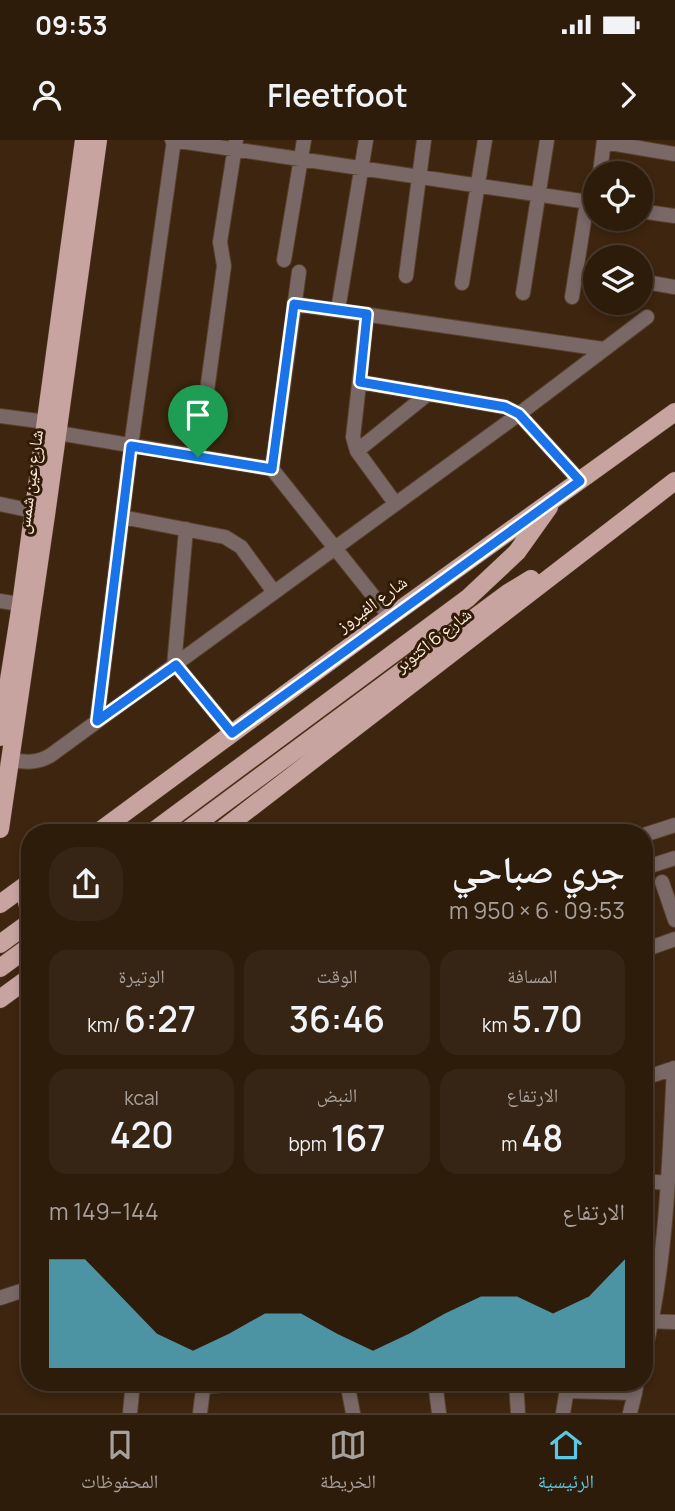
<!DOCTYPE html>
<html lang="ar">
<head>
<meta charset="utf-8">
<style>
  body { margin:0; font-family:Manrope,"Noto Naskh Arabic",sans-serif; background:#362514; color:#f1f3f6; direction:rtl; height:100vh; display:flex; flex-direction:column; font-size:26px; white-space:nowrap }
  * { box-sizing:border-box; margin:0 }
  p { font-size:23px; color:#a7a19d }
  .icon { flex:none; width:38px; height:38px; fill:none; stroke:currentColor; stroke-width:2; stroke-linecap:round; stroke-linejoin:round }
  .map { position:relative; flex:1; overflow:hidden; direction:ltr }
  .sheet { position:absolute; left:21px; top:684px; width:632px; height:567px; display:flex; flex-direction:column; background:#2e1c0b; border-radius:28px; box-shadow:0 4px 10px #0003,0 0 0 2px #493a2c; direction:rtl }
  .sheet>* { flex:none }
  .buttons { position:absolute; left:583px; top:21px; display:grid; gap:14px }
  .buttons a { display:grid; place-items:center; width:70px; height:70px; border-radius:50%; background:#2e1c0b; box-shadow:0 4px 10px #0003,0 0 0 2px #493a2c; font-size:35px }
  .pin { position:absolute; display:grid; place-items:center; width:60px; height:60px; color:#fff; margin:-72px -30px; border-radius:50% 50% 50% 0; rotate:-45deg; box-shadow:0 0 7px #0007 }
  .pin .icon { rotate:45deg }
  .round { display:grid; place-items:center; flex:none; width:74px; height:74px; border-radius:28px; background:#362514 }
  .summary { display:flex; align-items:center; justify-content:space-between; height:119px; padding:0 28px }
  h1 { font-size:38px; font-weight:600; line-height:52px }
  .stats { display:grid; grid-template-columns:repeat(3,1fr); gap:10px; height:119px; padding:7px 28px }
  .stats div { display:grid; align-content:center; border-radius:18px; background:#362514; text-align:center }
  .stats b { font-size:35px; font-weight:600 }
  .stats small { font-size:19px; font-weight:400 }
  .stats p { font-size:19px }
  .chart { height:196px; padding:14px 28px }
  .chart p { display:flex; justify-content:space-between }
  .chart svg { width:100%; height:126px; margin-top:7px; fill:#5ac8e5; opacity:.7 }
  .status { display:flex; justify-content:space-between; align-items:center; height:49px; padding:0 35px; background:#2e1c0b; direction:ltr }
  .status svg { height:19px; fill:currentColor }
  header { display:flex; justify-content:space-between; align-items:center; height:91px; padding:0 28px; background:#2e1c0b; font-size:32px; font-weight:600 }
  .tab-bar { display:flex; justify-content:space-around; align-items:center; height:98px; border-top:2px solid #493a2c; background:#2e1c0b; font-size:19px; color:#a7a19d }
  .tab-bar a { display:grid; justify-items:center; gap:4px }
  .tab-bar .active { color:#5ac8e5 }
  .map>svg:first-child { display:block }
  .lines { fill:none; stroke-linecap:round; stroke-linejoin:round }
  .minor-casing { stroke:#58412c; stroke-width:16 }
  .major-casing { stroke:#58412c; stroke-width:19 }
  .minor { stroke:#796865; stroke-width:14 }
  .major { stroke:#c7a49f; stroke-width:18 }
  .route-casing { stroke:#fff; stroke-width:14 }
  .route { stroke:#1a73e8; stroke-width:9 }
  .labels { text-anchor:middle; stroke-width:6; stroke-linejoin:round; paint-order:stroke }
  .street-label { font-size:18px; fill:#fcecdf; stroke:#321b06 }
</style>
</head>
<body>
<div class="status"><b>09:53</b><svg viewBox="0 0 49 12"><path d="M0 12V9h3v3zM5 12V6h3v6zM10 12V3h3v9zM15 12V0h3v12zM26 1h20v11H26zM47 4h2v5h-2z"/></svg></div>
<header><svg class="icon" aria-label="forward" viewBox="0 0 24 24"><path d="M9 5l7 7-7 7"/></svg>Fleetfoot<svg class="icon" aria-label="person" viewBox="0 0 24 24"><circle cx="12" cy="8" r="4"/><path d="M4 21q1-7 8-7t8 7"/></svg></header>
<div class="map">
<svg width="675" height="1273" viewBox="0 0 675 1273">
  <rect width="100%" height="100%" fill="#3d250f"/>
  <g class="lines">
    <!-- minor casing -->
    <g class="minor-casing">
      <path id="minor" d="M172 0 595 63
        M604 2 675 14
        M600 33 604 0
        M640 71 675 76
        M284 120 304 0
        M576 131 595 134
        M299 132 272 329 390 477
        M406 136 424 0
        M640 141 675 147
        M462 143 485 0
        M523 153 547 0
        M572 157 587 62
        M294 164 603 209
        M338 170 366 0
        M367 174 353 297 357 311 395 363
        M360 242 505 267 519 274 580 341
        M0 276 54 283
        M58 293 272 329
        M357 311 429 253
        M198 317 224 126 220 102 236 0
        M0 364 33 371
        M122 377 225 397 241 407 274 452
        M0 461 31 466
        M176 525 232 593
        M174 526 186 389
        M97 581 131 306 174 0
        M9 620C25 622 37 624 51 615L519 274 647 177
        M644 695 675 685
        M644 723 647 727 675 718
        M662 742 675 780
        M644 810 675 799
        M644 938 675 928
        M644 1041 668 1043
        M0 1158 30 1148
        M645 1181 675 1182
        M644 1215C667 1121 669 1024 674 928
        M347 1242 353 1273
        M435 1242 439 1273
        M516 1242 518 1273
        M203 1247 250 1242
        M567 1251 635 1253 637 1242
        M130 1273 133 1242
        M200 1273 204 1242
        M563 1273 568 1243
        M630 1273 635 1253"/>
    </g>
    <!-- major casing -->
    <g class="major-casing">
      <path id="major" d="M0 597 21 464 84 0
        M0 689 46 375 98 0
        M97 693 390 477 675 272
        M151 693 468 458 517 412 549 367
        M184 693 508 453 531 439
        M218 693 675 341
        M30 743 26 756 30 777
        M0 764 30 742
        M0 804 30 782
        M0 828 30 806
        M0 859 30 837"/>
    </g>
    <!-- minor -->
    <use href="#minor" class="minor"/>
    <!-- major -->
    <use href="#major" class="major"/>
  </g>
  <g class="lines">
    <!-- route casing -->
    <g class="route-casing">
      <path id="route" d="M294 164 367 174 360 242 505 267 519 274 580 341 232 593 176 525 97 581 131 306 272 329Z"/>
    </g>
    <!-- route -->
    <use href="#route" class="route"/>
  </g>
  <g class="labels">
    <!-- street labels -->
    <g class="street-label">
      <text transform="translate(30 342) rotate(-82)" y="6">شارع عين شمس</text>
      <text transform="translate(372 464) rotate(-36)" y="6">شارع الفيروز</text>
      <text transform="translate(433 500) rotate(-38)" y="6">شارع 6 اكتوبر</text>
    </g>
  </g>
</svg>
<div class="buttons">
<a><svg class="icon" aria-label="locate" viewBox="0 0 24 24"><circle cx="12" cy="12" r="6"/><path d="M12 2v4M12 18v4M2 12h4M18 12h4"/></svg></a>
<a><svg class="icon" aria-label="layers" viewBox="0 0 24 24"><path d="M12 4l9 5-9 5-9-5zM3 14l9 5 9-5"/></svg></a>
</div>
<div class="pin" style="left:198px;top:317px;background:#1e9e55"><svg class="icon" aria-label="arrive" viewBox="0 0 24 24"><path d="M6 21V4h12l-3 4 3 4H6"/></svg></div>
<section class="sheet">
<div class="summary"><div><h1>جري صباحي</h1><p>09:53 · 6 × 950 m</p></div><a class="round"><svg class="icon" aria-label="share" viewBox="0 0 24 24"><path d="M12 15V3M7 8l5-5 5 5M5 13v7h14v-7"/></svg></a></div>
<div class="stats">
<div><p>المسافة</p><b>5.70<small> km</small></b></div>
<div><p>الوقت</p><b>36:46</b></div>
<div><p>الوتيرة</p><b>6:27<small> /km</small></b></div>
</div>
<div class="stats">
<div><p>الارتفاع</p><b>48<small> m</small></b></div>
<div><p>النبض</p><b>167<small> bpm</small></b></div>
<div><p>kcal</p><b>420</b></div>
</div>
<div class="chart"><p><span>الارتفاع</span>144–149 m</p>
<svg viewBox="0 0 160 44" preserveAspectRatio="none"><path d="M0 44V6L10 6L20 19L30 32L40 38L50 32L60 25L70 25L80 32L90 38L100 32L110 25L120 19L130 19L140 25L150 19L160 6V44z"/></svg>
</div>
</section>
</div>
<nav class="tab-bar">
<a class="active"><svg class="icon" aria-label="home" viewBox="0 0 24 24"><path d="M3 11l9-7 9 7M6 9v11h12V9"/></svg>الرئيسية</a>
<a><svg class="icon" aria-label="map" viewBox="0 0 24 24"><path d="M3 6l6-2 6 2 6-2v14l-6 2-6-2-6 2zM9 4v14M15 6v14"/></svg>الخريطة</a>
<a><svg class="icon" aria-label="saved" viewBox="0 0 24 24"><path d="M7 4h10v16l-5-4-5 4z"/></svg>المحفوظات</a>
</nav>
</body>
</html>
